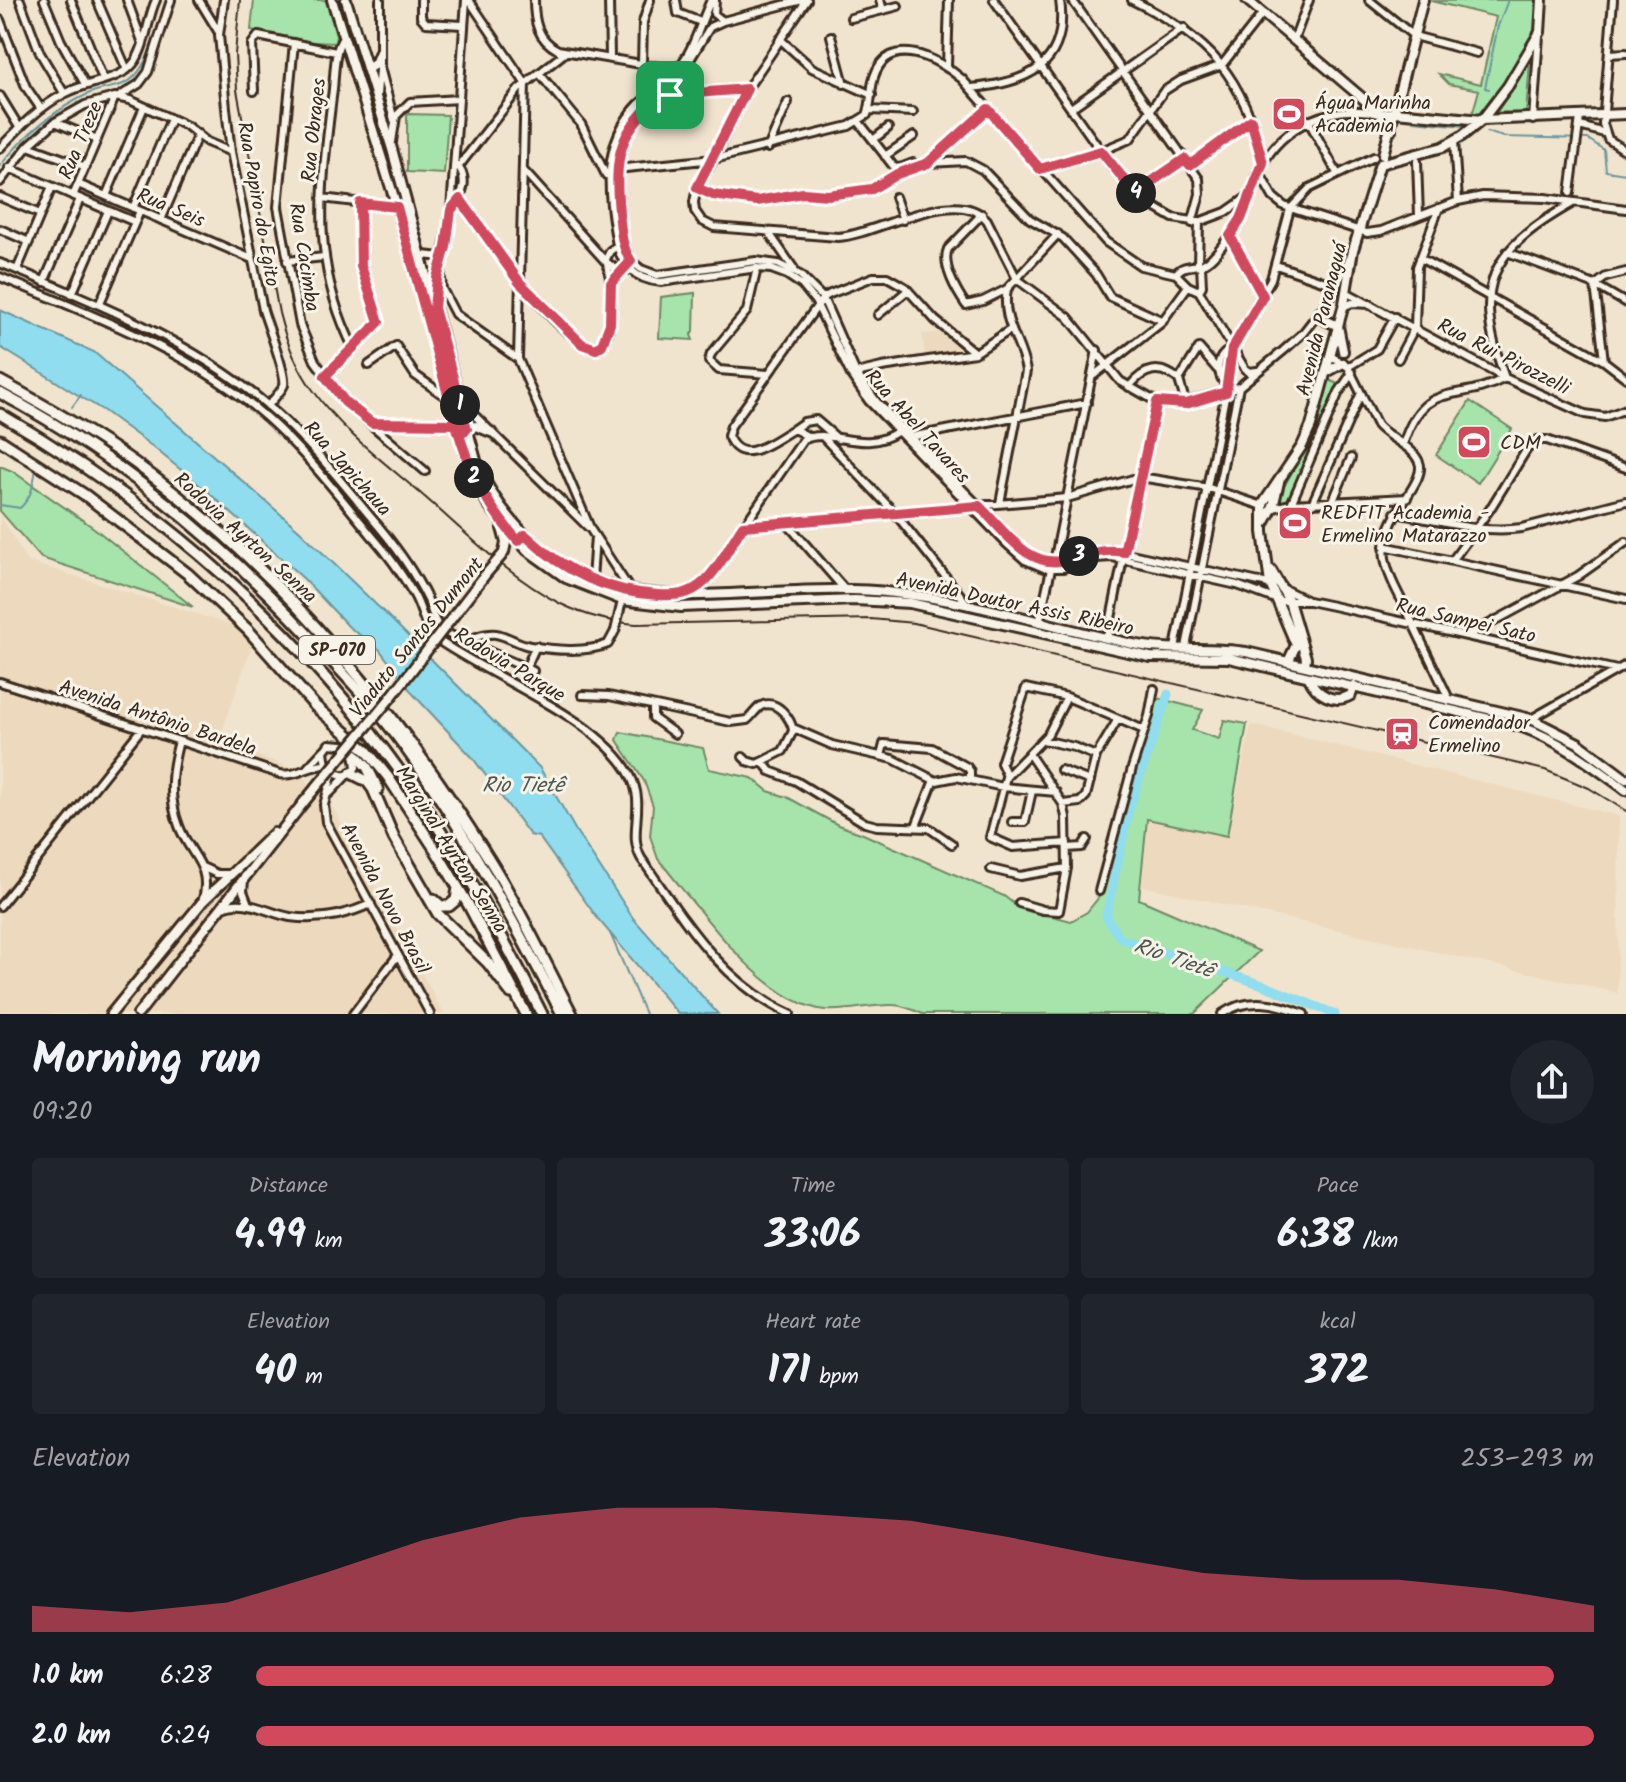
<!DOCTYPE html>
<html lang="en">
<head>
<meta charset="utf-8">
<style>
  body { margin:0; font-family:Kalam,sans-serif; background:#20242c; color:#f1f3f6; height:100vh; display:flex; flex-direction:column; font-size:30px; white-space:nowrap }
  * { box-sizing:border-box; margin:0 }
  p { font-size:26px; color:#9ea1a6 }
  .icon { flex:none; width:44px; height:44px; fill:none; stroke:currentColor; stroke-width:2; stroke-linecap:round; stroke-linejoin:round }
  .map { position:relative; height:1014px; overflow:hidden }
  .sheet { display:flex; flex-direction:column; background:#171b24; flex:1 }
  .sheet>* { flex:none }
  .pin { position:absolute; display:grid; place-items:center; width:68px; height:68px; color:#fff; margin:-34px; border-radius:16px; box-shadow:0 4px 12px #0006 }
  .km { position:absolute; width:40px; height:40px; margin:-20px; border-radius:50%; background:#222; color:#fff; font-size:22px; line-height:40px; text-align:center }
  .round { display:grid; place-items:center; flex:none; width:84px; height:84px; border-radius:42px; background:#20242c }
  .headline { display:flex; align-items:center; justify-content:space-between; height:136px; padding:0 32px }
  h1 { font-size:44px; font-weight:700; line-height:60px }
  .figures { display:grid; grid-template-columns:repeat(3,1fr); gap:12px; height:136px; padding:8px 32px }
  .figures div { display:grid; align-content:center; border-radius:8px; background:#20242c; text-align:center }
  .figures b { font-size:40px; font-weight:700 }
  .figures small { font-size:22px; font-weight:400 }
  .figures p { font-size:22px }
  .chart { height:224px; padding:16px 32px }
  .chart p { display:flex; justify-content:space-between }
  .chart svg { width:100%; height:144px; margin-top:8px; fill:#d1495b; opacity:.7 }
  ul { padding:0 32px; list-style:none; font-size:26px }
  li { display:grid; grid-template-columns:128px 96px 1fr; align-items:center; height:60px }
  li i { height:20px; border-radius:10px; background:#d1495b }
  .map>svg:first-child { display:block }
  .built { fill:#eddabe }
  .green { fill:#a6e4ac; stroke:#708765; stroke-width:2 }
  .water { fill:#8fddee; stroke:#6d959b; stroke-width:2 }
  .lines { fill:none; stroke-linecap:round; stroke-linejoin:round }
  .stream { stroke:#6d959b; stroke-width:2 }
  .river { stroke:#8fddee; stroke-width:9 }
  .minor-casing { stroke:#3b2a1e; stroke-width:12 }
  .major-casing { stroke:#3b2a1e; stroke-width:14 }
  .highway-casing { stroke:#3b2a1e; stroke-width:15 }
  .minor { stroke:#f7f3e8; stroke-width:6 }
  .major { stroke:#f7f3e8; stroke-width:8 }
  .highway { stroke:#f7f3e8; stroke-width:9 }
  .rail { stroke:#3b2a1e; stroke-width:2 }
  .minor-bridge-casing { stroke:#3b2a1e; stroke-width:12; stroke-linecap:butt }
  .major-bridge-casing { stroke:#3b2a1e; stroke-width:14; stroke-linecap:butt }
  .minor-bridge { stroke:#f7f3e8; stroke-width:6 }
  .major-bridge { stroke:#f7f3e8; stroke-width:8 }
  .route-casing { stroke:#fff; stroke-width:16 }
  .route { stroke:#d1495b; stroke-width:10 }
  .labels { text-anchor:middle; stroke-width:6; stroke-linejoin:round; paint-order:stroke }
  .shield { fill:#f7f3e8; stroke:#73665b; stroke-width:2 }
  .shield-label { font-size:18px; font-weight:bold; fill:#3b2a1e }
  .poi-label { font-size:20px; fill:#3b2a1e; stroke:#f7f3e8; text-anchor:start }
  .street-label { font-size:20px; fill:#3b2a1e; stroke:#f7f3e8 }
  .water-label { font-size:22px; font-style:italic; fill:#505752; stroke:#f7f3e8 }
</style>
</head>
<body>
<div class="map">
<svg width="1626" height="1014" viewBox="0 0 1626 1014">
  <rect width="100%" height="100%" fill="#f1e4cf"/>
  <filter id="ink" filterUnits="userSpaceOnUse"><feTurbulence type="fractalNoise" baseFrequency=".0125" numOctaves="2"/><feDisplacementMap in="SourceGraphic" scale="16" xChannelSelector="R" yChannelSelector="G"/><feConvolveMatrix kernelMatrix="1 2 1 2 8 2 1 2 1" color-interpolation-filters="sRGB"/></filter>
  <g filter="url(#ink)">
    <!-- built -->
    <path class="built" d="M938 332 959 344 961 348 959 353 925 358 922 334Z
      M0 514 27 561 235 626 252 645 219 741 295 769 335 811 444 1014H0Z
      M1251 724 1619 816 1618 993 1142 886 1148 821 1228 836Z"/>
    <!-- green -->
    <path class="green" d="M254 0H326L336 35 335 43 312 42 251 30Z
      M1495 0H1539C1539 43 1508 85 1480 115H1472L1479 90 1449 84 1439 74 1481 84 1496 17 1431 1Z
      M1530 62 1526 113 1497 112Z
      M407 114 448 115 444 174 407 172Z
      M695 293 694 331 691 335 693 340 659 338 661 297Z
      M1329 380 1338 384 1288 499 1282 501 1279 496 1309 440Z
      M1470 401 1512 429 1478 483 1436 455Z
      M0 466 12 471 94 528 193 607 41 558 0 511Z
      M1157 698 1203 710 1192 730 1219 739 1224 720 1247 724 1227 836 1147 819 1139 899 1259 951 1194 1014H923C914 1010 903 1005 893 1005 871 1004 848 1012 825 1010 762 1003 697 905 658 859L650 836 653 806 644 781 617 740 620 732 703 748 709 769 752 778 768 791 787 797 838 825 863 834 1004 896 1018 907 1071 921 1087 912 1103 892Z"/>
    <!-- water -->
    <path class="water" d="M0 310 94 352 300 531 393 621 540 768 576 831 633 918 718 1014H678L598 919 539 837 530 835 472 757 414 695 379 649 349 627 304 579 208 492 153 447 104 411 0 347Z"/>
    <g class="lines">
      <!-- stream -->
      <path class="stream" d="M1489 89 1485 88 1498 26 1508 0
        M1413 121 1464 126
        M1486 132 1504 137 1588 139 1604 150 1606 171 1626 174
        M0 166C25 134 53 110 90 93 106 86 123 89 135 76 153 56 155 26 167 3
        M72 407 81 395
        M0 505 20 508C32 497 33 485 36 469
        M610 933 645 1014"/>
      <!-- river -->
      <path class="river" d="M1180 640 1230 401
        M1168 694 1130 806 1106 917 1120 938 1263 985 1335 1014"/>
      <!-- minor casing -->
      <g class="minor-casing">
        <path id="minor" d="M20 0 40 53 64 93
          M44 0 61 41 85 84
          M71 0 103 79
          M97 0 127 70
          M127 0 142 41
          M199 0 218 31
          M224 0 219 35 226 108 231 152 263 310C267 324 287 375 284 385 281 392 273 399 268 406
          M380 0V67L394 120
          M421 0V17L426 23 463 25
          M466 0 451 210 440 269 442 289 455 314 518 359
          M469 0 525 83
          M534 0C534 21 537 39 558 50L659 67H681
          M609 0 610 58
          M676 0 678 13 701 22
          M711 0C701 21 694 49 679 67 667 82 652 92 638 105 601 143 608 192 616 240 620 264 635 280 661 282L757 268 771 269 787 275 802 285 815 301 851 375 869 401 1007 544 1025 560 1044 568H1063L1096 558 1112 557 1237 585 1280 601H1309L1333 606 1617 670
          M715 0 714 14 723 21
          M802 0 723 21 710 27 678 79 644 110 631 126 617 160 621 234 631 261 641 269 657 275 756 261 778 264 800 275 823 298 856 373 876 401 1019 547C1054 579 1076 548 1113 550L1273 585
          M807 0 747 89 714 159 697 188 694 202 695 211 702 221 714 227 838 237C877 235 956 184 987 220L1017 279
          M994 0 1113 168 1146 202 1173 218 1199 222 1226 212 1249 196
          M1072 0 1199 179 1200 194 1192 223
          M1132 0C1209 38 1245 77 1263 163
          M1369 0 1414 36 1477 53
          M1613 0 1603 124 1608 139 1626 151
          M883 10 898 6
          M851 18 883 10 880 0
          M0 20 26 87 41 109
          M831 36 844 84
          M343 38C333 50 335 80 332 97 321 190 310 262 354 349
          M780 39 812 68 872 95
          M1294 40 1309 0
          M294 43 278 207 300 325 315 361 345 402 425 471
          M1609 54 1626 53
          M642 64 643 22 650 0
          M947 66 949 0
          M539 73 581 124 606 175
          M525 83 518 359 591 530 630 590
          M971 88C1028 83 1069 65 1060 0
          M254 91 252 44 258 36 336 52
          M663 94 685 95 747 89
          M377 95 379 70
          M0 96 19 127
          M120 96 139 84 148 72 171 0
          M1071 108 1184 28
          M870 110 913 112
          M1308 120 1337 173
          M1533 120 1539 35
          M55 122 97 140
          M859 122 894 167 900 168 913 163
          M1580 126 1604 133
          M873 140 888 128
          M1454 141 1458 201
          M392 142 396 116 410 102 459 99
          M28 146 86 167
          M0 148C20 127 40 106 66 93 86 82 119 81 133 64 146 48 147 19 156 0
          M768 148 788 102
          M885 156 914 136
          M1417 161 1419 216
          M928 163 988 109
          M1190 165 1251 120
          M459 166 519 89 566 52
          M9 168 135 222
          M616 169 714 159 849 126 867 115C872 103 870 90 874 77 888 33 938 58 962 79L1106 242 1141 266 1176 274C1182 264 1194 267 1203 264 1213 260 1222 245 1229 237 1245 217 1249 192 1260 169 1282 125 1332 102 1380 114
          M1040 169 1101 151 1130 139 1164 91 1181 80 1222 65 1263 13
          M523 170 606 262 620 272
          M1259 172 1273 197 1284 206 1367 233 1381 231 1458 201 1483 196 1545 198 1626 209
          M0 182 28 146 55 122 85 105 115 97 130 100 187 126 207 142 231 152
          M78 184 252 259
          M697 188 713 195 757 201 803 193 828 195 872 189 897 174 928 163 966 161 983 170 1030 219 1063 238 1096 274 1110 297 1163 321
          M1135 193 1185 159
          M1570 193 1580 117
          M73 196 115 97
          M106 196 144 107
          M0 197 40 214
          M895 197 903 220
          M322 198 397 207
          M460 199C481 229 564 352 599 348L608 334 611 310V283L606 259 610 251 617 246
          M133 208 171 119
          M451 210C463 196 470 178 456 164
          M982 214 948 249C941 265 957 292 966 305L983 301 1007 289
          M161 220 198 134
          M0 229 29 242
          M769 233 794 269
          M1230 236 1263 296
          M1507 252 1595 285 1626 303
          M422 255 443 257
          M1420 258 1604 361 1626 378
          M287 261 324 257
          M0 263C92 301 189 339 266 404 304 436 338 477 369 515 391 540 413 569 428 600 432 610 434 625 444 631 470 649 474 632 496 634 508 636 518 644 530 646 552 650 587 653 608 644L615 631
          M1198 264 1199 222
          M1276 265 1337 286
          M757 268 747 311 711 354 709 361 719 370 768 374
          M17 270 52 187
          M1176 274 1188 286 1199 291
          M0 277C92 315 191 351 267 418 306 453 339 496 372 536 388 554 402 574 414 595 422 609 424 627 435 638 489 677 600 718 630 775 647 806 627 832 641 858 683 918 720 982 790 1014
          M1017 279 1068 317 1120 381 1157 402 1179 404 1239 387 1283 351 1303 333 1331 297 1350 257
          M44 282 80 199
          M1595 285 1604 361
          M1595 285 1606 277 1626 272
          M1199 291 1245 369 1249 372 1257 371
          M1199 291 1202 286 1201 265
          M1346 292 1505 378 1585 414 1605 417 1626 409
          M72 294 108 211
          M99 305 140 211
          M1343 307 1352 303 1370 304
          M878 315 908 290
          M1331 356 1348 367 1377 425C1389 439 1412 445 1419 462 1428 483 1379 518 1385 558 1388 576 1398 593 1406 609 1420 639 1435 669 1449 699
          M1398 359 1415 327 1417 267 1439 208
          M369 365 396 346 415 375 449 399
          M1348 367 1377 349 1395 317
          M856 373 882 367 975 353 1010 330
          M325 376 379 322 361 266 360 203
          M1093 376 1161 323 1188 286
          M1179 380 1199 348 1217 369
          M1129 387C1144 368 1160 364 1179 380L1186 404
          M1227 387C1216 373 1214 357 1232 349
          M462 403 588 527
          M372 423 456 424
          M794 429 804 422 816 420 838 439
          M809 437 794 429C773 440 742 469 728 436L731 426 823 298 830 294 873 277H887L905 287 935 320 975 353
          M823 437 894 512 969 606
          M910 437 1087 403
          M1403 445C1424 377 1455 405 1505 378 1471 285 1490 250 1573 203
          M1000 503 1026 371C1021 340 1001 323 1007 289L1058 234
          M1332 503 1351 458
          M1291 504 1339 392 1352 373
          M1312 504 1361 393
          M1273 508 1291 504 1407 498
          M1395 513C1438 520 1479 534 1522 528L1626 501
          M785 521 846 591
          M743 526 1067 498 1140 477 1209 488 1263 506
          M1384 546 1626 599
          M1124 552 1157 402
          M1452 561 1490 509 1527 449 1538 440H1547L1626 468
          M1054 562 1097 350
          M592 580 595 536
          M1284 589 1306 600
          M696 596 803 440C830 426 862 455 897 432
          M1039 623 1051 569
          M1467 636 1578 576 1626 542
          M1107 638 1123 559
          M471 640 478 647 533 671
          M1186 647 1239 387
          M1175 648 1226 392 1232 349 1271 279 1290 209 1310 188 1374 157
          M526 668 536 646
          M0 682 280 774C298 777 308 765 326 765
          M582 695 609 696 731 722 747 720C752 716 756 709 761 706 776 698 792 719 793 731L783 751 757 764 747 761 743 757
          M653 707V718L675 734
          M1531 719 1626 665
          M793 728 832 745 893 759 936 781 956 777 1003 787 1056 792
          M1043 740 1074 747 1096 756
          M179 741C171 770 168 797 179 826 190 856 212 865 203 899
          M329 744 343 745 354 753 356 767C348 782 335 774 326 765L324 751Z
          M881 756 884 744 932 748 967 767 970 771V779
          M763 762 770 771 796 781 865 823 877 826 929 828 952 844
          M308 767 324 750
          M1061 770 1090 781
          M333 772 324 805 326 822 430 1014
          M1007 776 1001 763 1026 688 1067 697 1144 730
          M330 793 346 776
          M1063 804 1080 802 1086 796 1096 756 1118 719
          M1012 822H1025L1032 791
          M916 826 934 780
          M1067 843 1013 847 990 837 1006 777 1048 734 1067 697
          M1067 848 1082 847 1087 839
          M202 867 217 874H228
          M991 869 1020 876 1067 868
          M244 881 243 891 248 904
          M1099 891 1132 768 1149 716 1154 689
          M1019 903 1043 910 1059 911 1067 868 1066 817 1063 804 1029 754
          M0 906 142 728
          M223 907C246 897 267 913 290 917 318 921 346 915 371 904
          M353 1014 398 955
          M1222 1014C1248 996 1277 1003 1304 1014"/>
      </g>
      <!-- major casing -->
      <g class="major-casing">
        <path id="major" d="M332 0 397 207 470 469 489 506 527 550 566 578 622 600 681 607 855 600 910 603 1150 657 1229 658 1519 726C1560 740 1592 765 1626 790
          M346 0 392 149 477 464C490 495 509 520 533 543 601 606 683 596 768 592 810 590 853 588 895 593 977 601 1057 629 1138 645 1173 652 1210 646 1246 652L1531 719 1578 743 1626 779
          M1247 0 1381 114 1391 130
          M367 69 375 64 379 54
          M1381 114 1395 112 1482 120 1626 114
          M1383 155 1423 0
          M435 300 440 269
          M1317 316 1338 326 1343 351
          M1327 372 1343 363
          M466 430 476 426 491 432
          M1265 522 1273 507 1279 482
          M502 528 506 543 504 552
          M1271 570 1289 601 1306 658 1305 666
          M458 610 485 575
          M1288 662 1296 645 1270 584 1263 532V504L1302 446 1311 426 1344 304 1353 250 1380 164 1443 147 1462 136 1482 120 1508 86 1540 32 1542 0
          M1309 678C1316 694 1334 705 1351 695L1354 686
          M111 1014 203 901 274 833
          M138 1014 304 802"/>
      </g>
      <!-- highway casing -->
      <g class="highway-casing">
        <path id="highway" d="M0 381C46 406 92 432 135 463 280 569 395 707 489 859 520 908 545 963 572 1014
          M0 393C126 460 235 553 330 659 356 687 382 715 405 747 465 831 514 922 562 1014
          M0 414C161 507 302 631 409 784 460 856 502 935 542 1014
          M0 440 85 495 188 574 248 630 315 706 367 751 388 777 435 849 468 904 526 1014
          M354 753 367 767 378 789
          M351 773 367 781 373 789 394 838 438 914 488 963 511 993
          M433 899 441 906H449L456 900 458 888"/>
      </g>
      <!-- minor -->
      <use href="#minor" class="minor"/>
      <!-- major -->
      <use href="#major" class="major"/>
      <!-- highway -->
      <use href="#highway" class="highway"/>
      <!-- rail -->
      <path class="rail" d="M240 0 235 54 237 90 279 313C286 341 296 367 313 390 343 433 388 465 427 499 467 534 513 580 561 604 584 615 610 622 636 624L871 619 914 623 1545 770 1589 788 1626 811"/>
      <!-- minor-bridge casing -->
      <g class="minor-bridge-casing">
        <path id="minor-bridge" d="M615 631 621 605"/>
      </g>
      <!-- major-bridge casing -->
      <g class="major-bridge-casing">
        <path id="major-bridge" d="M485 575 503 554
          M304 802 392 696 458 610"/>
      </g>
      <!-- minor-bridge -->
      <use href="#minor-bridge" class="minor-bridge"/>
      <!-- major-bridge -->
      <use href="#major-bridge" class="major-bridge"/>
    </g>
  </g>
  <g class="lines" filter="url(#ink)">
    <!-- route casing -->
    <g class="route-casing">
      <path id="route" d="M670 95 663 94C618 130 614 157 619 212 621 229 621 246 631 261L611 283 610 324 602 345 596 349 582 344 520 283 460 199 451 210 446 247 437 278 434 308 467 429 459 434 456 424 372 423 345 402 325 376 379 322 361 266 360 203 397 207 456 424C469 470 486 505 518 541L525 535C562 570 606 592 658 595 676 596 690 595 704 582 720 568 731 543 743 526L979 506C1004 530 1028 570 1067 560 1088 555 1101 548 1124 552L1157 402 1186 404 1226 392 1232 349 1263 296 1230 236 1241 219 1263 163 1251 120 1190 165 1185 159 1135 193 1101 151 1040 169 988 109 928 163 897 174 872 189 828 195 803 193 757 201 713 195 697 188 747 89 670 95"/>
    </g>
    <!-- route -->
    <use href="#route" class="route"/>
  </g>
  <!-- icons -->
  <defs>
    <g id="stadium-square" transform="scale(1.8)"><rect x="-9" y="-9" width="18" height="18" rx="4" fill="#d1495b" stroke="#f7f3e8"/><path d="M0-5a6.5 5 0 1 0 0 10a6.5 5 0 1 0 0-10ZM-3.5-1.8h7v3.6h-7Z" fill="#fff"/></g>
    <g id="station-square" transform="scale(1.8)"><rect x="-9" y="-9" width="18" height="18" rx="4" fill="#d1495b" stroke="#f7f3e8"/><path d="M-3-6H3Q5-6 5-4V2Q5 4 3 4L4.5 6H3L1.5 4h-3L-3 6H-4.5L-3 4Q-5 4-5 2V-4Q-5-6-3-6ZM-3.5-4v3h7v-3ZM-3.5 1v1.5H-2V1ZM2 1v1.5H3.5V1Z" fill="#fff"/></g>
  </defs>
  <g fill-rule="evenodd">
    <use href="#stadium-square" x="1289" y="114"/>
    <use href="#stadium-square" x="1474" y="442"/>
    <use href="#stadium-square" x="1295" y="523"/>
    <use href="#station-square" x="1402" y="734"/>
  </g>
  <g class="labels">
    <!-- shield labels -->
    <rect class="shield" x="299" y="636" width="76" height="28" rx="6"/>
    <g class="shield-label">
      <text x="337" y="656">SP-070</text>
    </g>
    <!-- poi labels -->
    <g class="poi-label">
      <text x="1315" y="109">Água Marinha<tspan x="1315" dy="23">Academia</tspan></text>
      <text x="1500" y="449">CDM</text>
      <text x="1321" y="519">REDFIT Academia -<tspan x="1321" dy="23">Ermelino Matarazzo</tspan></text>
      <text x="1428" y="729">Comendador<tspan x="1428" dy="23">Ermelino</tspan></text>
    </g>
    <!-- street labels -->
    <g class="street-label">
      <text transform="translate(313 130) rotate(-84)" y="7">Rua Obrages</text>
      <text transform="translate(80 140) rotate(-67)" y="7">Rua Treze</text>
      <text transform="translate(259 204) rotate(80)" y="7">Rua Papiro do Egito</text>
      <text transform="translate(171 207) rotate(23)" y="7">Rua Seis</text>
      <text transform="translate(305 257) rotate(81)" y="7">Rua Cacimba</text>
      <text transform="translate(1321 319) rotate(-76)" y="7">Avenida Paranaguá</text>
      <text transform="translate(1504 356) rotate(27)" y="7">Rua Rui Pirozzelli</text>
      <text transform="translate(918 426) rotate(48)" y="7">Rua Abel Tavares</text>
      <text transform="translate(348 468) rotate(48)" y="7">Rua Japichaua</text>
      <text transform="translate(246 537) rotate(42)" y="7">Rodovia Ayrton Senna</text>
      <text transform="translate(1015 603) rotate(12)" y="7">Avenida Doutor Assis Ribeiro</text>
      <text transform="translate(1466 620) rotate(13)" y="7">Rua Sampei Sato</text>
      <text transform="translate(416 637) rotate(-51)" y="7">Viaduto Santos Dumont</text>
      <text transform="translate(510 664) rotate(31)" y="7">Rodovia Parque</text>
      <text transform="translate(158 717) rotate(18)" y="7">Avenida Antônio Bardela</text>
      <text transform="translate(452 849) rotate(58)" y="7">Marginal Ayrton Senna</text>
      <text transform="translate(386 898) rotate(62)" y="7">Avenida Novo Brasil</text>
    </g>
    <!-- water labels -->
    <g class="water-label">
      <text x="523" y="792">Rio Tietê</text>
      <text transform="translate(1174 957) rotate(19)" y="8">Rio Tietê</text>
    </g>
  </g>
</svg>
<div class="pin" style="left:670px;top:95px;background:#1e9e55"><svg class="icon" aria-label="arrive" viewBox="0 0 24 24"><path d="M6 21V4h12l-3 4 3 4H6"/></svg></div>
<b class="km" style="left:460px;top:405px">1</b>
<b class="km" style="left:474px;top:478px">2</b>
<b class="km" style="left:1079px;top:556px">3</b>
<b class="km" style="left:1136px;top:193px">4</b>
</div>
<section class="sheet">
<div class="headline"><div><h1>Morning run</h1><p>09:20</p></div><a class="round"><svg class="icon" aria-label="share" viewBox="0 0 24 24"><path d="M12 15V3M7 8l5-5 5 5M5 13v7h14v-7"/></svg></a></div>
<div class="figures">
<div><p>Distance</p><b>4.99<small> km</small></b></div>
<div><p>Time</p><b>33:06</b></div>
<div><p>Pace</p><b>6:38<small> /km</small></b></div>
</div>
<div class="figures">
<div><p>Elevation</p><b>40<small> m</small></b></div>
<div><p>Heart rate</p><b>171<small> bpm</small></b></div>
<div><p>kcal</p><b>372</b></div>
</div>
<div class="chart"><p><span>Elevation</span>253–293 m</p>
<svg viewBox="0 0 160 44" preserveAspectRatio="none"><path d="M0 44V36L10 38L20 35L30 26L40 16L50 9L60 6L70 6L80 8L90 10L100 15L110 21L120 26L130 28L140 28L150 31L160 36V44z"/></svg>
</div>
<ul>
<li><b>1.0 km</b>6:28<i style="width:97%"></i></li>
<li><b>2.0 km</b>6:24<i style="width:100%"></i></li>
</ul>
</section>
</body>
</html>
